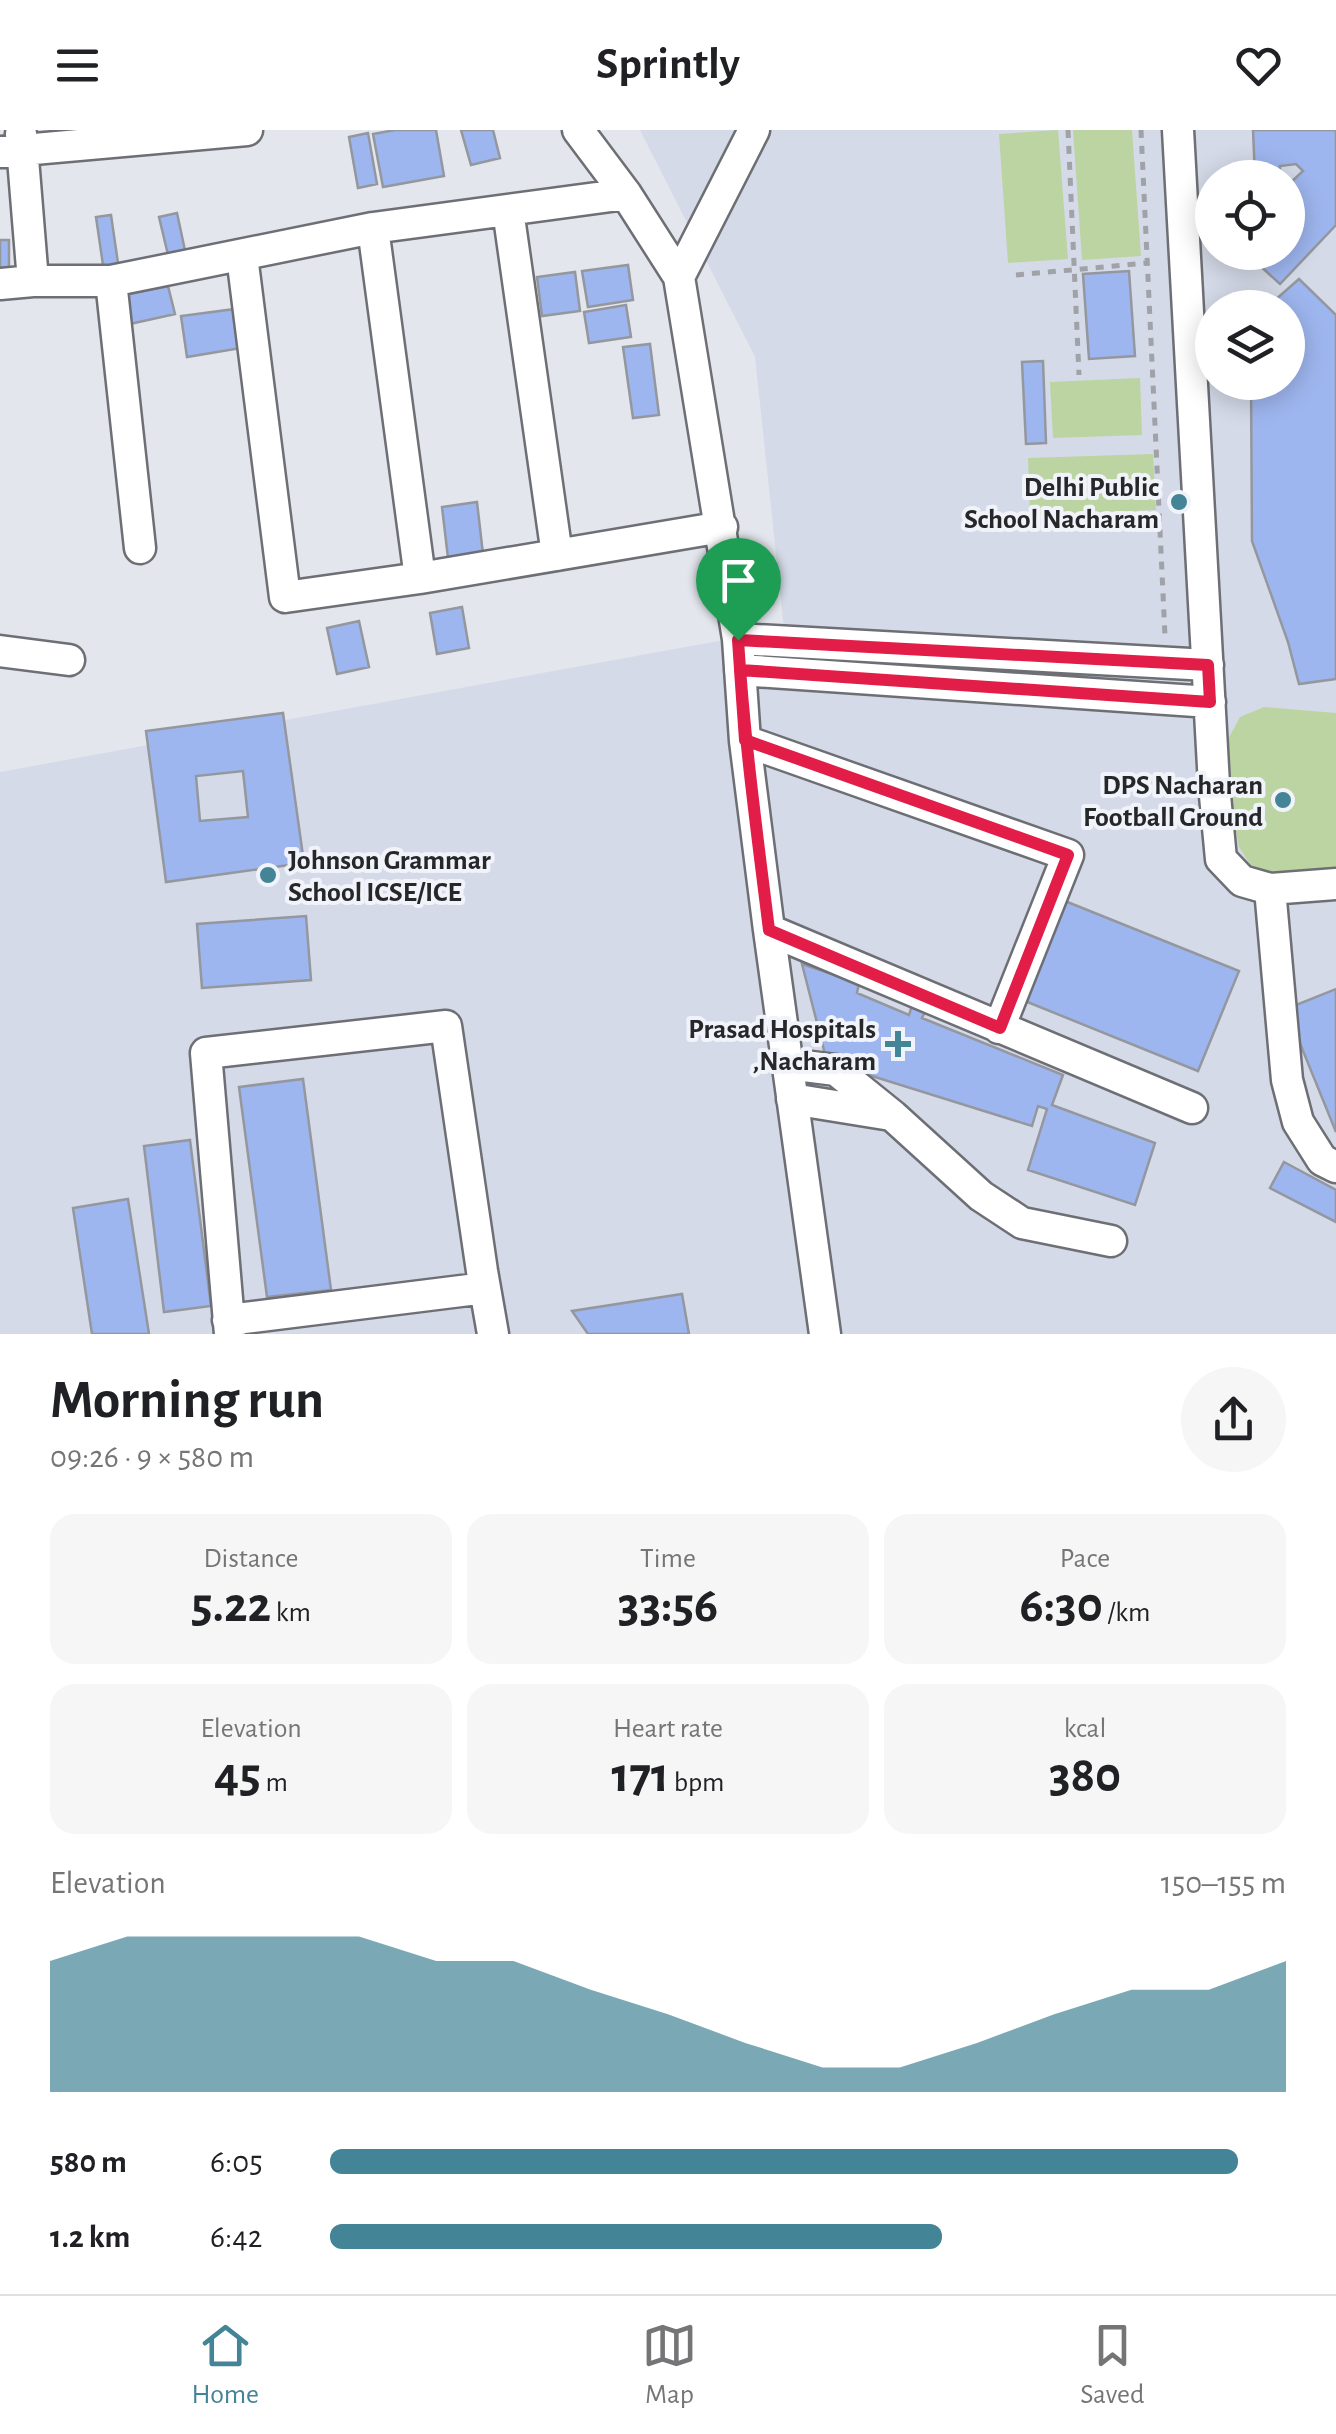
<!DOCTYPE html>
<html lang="en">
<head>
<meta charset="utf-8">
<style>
  body { margin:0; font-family:"Alegreya Sans",sans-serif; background:#f6f6f6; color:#202124; height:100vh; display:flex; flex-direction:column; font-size:38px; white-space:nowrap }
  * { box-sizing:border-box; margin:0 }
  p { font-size:32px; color:#757577 }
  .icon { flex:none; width:55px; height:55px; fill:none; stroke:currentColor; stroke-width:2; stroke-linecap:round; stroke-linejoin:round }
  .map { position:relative; height:1204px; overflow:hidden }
  .drawer { display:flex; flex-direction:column; background:#fff; flex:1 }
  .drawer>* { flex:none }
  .controls { position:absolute; left:1195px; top:30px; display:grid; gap:20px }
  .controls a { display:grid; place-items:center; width:110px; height:110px; border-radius:50%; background:#fff; box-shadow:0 5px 25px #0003; font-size:50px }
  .pin { position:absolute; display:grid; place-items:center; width:85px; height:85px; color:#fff; margin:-102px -42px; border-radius:50% 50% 50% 0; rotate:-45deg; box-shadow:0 0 10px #0007 }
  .pin .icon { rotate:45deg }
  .round { display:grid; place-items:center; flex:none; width:105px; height:105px; border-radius:52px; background:#f6f6f6 }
  .headline { display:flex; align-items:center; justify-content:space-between; height:170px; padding:0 50px }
  h1 { font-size:55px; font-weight:600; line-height:75px }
  .stats { display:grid; grid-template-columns:repeat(3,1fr); gap:15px; height:170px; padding:10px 50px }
  .stats div { display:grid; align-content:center; border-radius:25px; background:#f6f6f6; text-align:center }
  .stats b { font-size:50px; font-weight:600 }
  .stats small { font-size:28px; font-weight:400 }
  .stats p { font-size:28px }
  .chart { height:280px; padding:20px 50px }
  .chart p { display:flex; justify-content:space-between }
  .chart svg { width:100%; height:180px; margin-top:10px; fill:#438497; opacity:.7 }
  ul { padding:0 50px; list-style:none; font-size:32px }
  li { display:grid; grid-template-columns:160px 120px 1fr; align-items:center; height:75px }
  li i { height:25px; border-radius:12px; background:#438497 }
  header { display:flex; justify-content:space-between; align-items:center; height:130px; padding:0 50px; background:#fff; font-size:45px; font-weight:600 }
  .menu { display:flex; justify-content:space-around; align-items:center; height:140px; border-top:2px solid #e0e0e0; background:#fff; font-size:28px; color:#757577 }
  .menu a { display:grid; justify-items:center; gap:5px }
  .menu .on { color:#438497 }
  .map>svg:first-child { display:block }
  .built { fill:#d5dae8; fill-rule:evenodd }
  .green { fill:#bcd4a1 }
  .building { fill:#9eb6ef; stroke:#94979d; stroke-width:2.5; fill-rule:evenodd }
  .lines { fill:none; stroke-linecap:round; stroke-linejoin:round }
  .minor-casing { stroke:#6d6f75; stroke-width:35 }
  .path { stroke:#a0a2a8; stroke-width:5; stroke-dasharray:8 8; stroke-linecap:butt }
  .minor { stroke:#fff; stroke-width:30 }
  .route-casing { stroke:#fff; stroke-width:20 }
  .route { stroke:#e11d48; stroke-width:12 }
  .poi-dot { fill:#438497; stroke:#f1f3fa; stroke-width:4 }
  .labels { text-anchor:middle; stroke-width:8; stroke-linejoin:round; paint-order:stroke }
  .poi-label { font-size:28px; font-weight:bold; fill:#262729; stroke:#f1f3fa; text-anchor:end }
</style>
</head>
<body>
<header><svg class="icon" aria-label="menu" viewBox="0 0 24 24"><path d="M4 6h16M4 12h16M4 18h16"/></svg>Sprintly<svg class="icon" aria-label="heart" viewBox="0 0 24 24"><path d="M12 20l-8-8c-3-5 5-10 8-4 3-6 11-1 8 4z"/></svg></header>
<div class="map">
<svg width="1336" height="1204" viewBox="0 0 1336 1204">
  <rect width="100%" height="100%" fill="#e3e6ed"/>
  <!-- built -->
  <path class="built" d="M640 0H1336V1204H0V642L784 499 755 227ZM1212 48H1288V122H1212ZM1212 178H1288V252H1212Z"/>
  <!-- green -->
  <path class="green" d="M1058 0 1068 129 1008 133 999 4Z
    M1073 0H1132L1141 126 1082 130Z
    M1140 248 1142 305 1053 308 1050 252Z
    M1153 324 1156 380 1030 385 1028 328Z
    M1264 577 1336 583V741L1288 748 1251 736 1239 717 1220 624 1240 587Z"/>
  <!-- building -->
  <path class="building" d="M395 0H436L444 46 383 57 373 4Z
    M461 0H493L500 28 471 35Z
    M1253 0H1336V95L1280 154 1257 133 1268 122H1288V55L1303 41 1296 34 1280 36V48H1255Z
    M368 3 377 54 358 58 349 7Z
    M177 83 186 125 169 129 159 87Z
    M111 85 119 140 104 142 96 87Z
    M0 110H9V138H0Z
    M628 135 633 170 588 177 582 141Z
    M1129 141 1135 226 1089 229 1083 144Z
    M575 142 580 181 542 186 537 147Z
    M1299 149 1336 185V549L1299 554 1288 512 1252 411 1251 252H1288V178H1266Z
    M168 156 175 184 130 194 123 165Z
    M626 175 631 207 589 213 584 182Z
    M235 179 241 218 187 227 181 186Z
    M650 214 659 285 633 288 623 217Z
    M1043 231 1046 313 1026 314 1022 232Z
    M477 372 483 424 448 428 442 377Z
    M462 477 469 518 437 524 430 483Z
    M359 491 369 537 337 544 327 498Z
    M283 583 304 733 166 752 146 601ZM243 641 248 687 200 691 196 646Z
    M1060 769 1239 841 1198 941 1020 869Z
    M306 786 311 850 202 858 197 794Z
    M802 834 859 853 857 863 909 885 912 875 926 880 922 888 1063 945 1052 975 1155 1013 1135 1075 1028 1040 1047 979 1038 976 1032 996 827 932Z
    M1336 859V1002L1286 879Z
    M303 949 331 1160 267 1167 239 957Z
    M190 1010 211 1176 164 1182 144 1016Z
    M1284 1032 1336 1060V1092L1270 1058Z
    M128 1069 149 1204H92L73 1078Z
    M682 1164 689 1204H588L572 1181Z"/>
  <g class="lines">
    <!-- minor casing -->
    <g class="minor-casing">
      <path id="minor" d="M578 0 626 64 679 147 738 509 745 611 769 800 825 1204
        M1178 0 1214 655 1221 729 1242 751 1270 759 1336 754
        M21 4 33 151
        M0 22 247 0
        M508 80 557 425
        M373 98 420 448
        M242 126 285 467 420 448 722 397
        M679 147 754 0
        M111 151 140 418
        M0 154 33 151H111L373 98 626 64
        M738 509 1208 535
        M0 521 69 530
        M740 540 1210 572
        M745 611 1068 725 999 898
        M1270 759 1287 950 1298 992 1322 1030 1336 1037
        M769 800 1192 978
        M788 934 836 940 893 986 981 1066 1022 1093 1111 1111
        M792 969 891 985
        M228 1190 485 1158
        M230 1204 206 923 446 896 482 1141 493 1204"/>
    </g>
    <!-- path -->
    <path class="path" d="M1068 0 1079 245
      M1141 0 1165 506
      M1016 145 1147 133"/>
    <!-- minor -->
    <use href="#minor" class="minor"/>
  </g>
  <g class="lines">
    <!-- route casing -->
    <g class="route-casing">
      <path id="route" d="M738 510C744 607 757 703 769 800L1000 898 1068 725 745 610 740 540 1210 572 1208 535 738 510"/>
    </g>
    <!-- route -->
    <use href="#route" class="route"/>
  </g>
  <!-- markers -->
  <g class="poi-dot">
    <circle cx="1179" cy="372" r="10"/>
    <circle cx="1283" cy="670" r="10"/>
    <circle cx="268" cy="745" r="10"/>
    <path d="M893 899h10v10h10v10h-10v10h-10v-10h-10v-10h10z"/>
  </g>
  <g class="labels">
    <!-- poi labels -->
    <g class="poi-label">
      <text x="1159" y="366">Delhi Public<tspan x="1159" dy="32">School Nacharam</tspan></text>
      <text x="1263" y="664">DPS Nacharan<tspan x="1263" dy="32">Football Ground</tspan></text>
      <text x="288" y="739" text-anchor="start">Johnson Grammar<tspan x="288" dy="32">School ICSE/ICE</tspan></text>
      <text x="876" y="908">Prasad Hospitals<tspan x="876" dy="32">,Nacharam</tspan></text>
    </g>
  </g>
</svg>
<div class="controls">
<a><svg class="icon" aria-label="locate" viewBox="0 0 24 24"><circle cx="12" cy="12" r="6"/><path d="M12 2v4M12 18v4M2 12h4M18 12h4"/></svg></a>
<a><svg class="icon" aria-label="layers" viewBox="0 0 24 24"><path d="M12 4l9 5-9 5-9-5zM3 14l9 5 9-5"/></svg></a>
</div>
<div class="pin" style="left:738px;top:510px;background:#1e9e55"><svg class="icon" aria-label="arrive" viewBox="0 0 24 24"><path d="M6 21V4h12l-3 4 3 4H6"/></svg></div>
</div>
<section class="drawer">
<div class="headline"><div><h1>Morning run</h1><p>09:26 · 9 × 580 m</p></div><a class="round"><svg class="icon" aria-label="share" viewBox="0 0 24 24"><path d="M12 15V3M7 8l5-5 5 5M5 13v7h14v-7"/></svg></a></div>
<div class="stats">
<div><p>Distance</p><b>5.22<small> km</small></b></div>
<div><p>Time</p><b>33:56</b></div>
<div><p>Pace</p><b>6:30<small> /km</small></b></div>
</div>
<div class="stats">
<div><p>Elevation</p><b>45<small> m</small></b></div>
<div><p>Heart rate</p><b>171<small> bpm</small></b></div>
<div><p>kcal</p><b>380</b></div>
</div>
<div class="chart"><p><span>Elevation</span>150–155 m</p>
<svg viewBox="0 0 160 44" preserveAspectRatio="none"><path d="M0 44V12L10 6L20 6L30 6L40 6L50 12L60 12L70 19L80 25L90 32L100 38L110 38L120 32L130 25L140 19L150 19L160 12V44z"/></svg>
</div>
<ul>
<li><b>580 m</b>6:05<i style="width:95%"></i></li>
<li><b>1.2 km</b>6:42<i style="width:64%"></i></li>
</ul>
</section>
<nav class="menu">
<a class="on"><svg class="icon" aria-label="home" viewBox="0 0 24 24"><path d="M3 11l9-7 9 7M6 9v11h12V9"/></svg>Home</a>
<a><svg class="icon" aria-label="map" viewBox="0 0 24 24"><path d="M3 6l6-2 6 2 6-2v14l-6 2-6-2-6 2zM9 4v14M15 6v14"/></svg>Map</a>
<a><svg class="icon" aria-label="saved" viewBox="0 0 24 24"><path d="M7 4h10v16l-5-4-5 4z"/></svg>Saved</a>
</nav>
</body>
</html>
